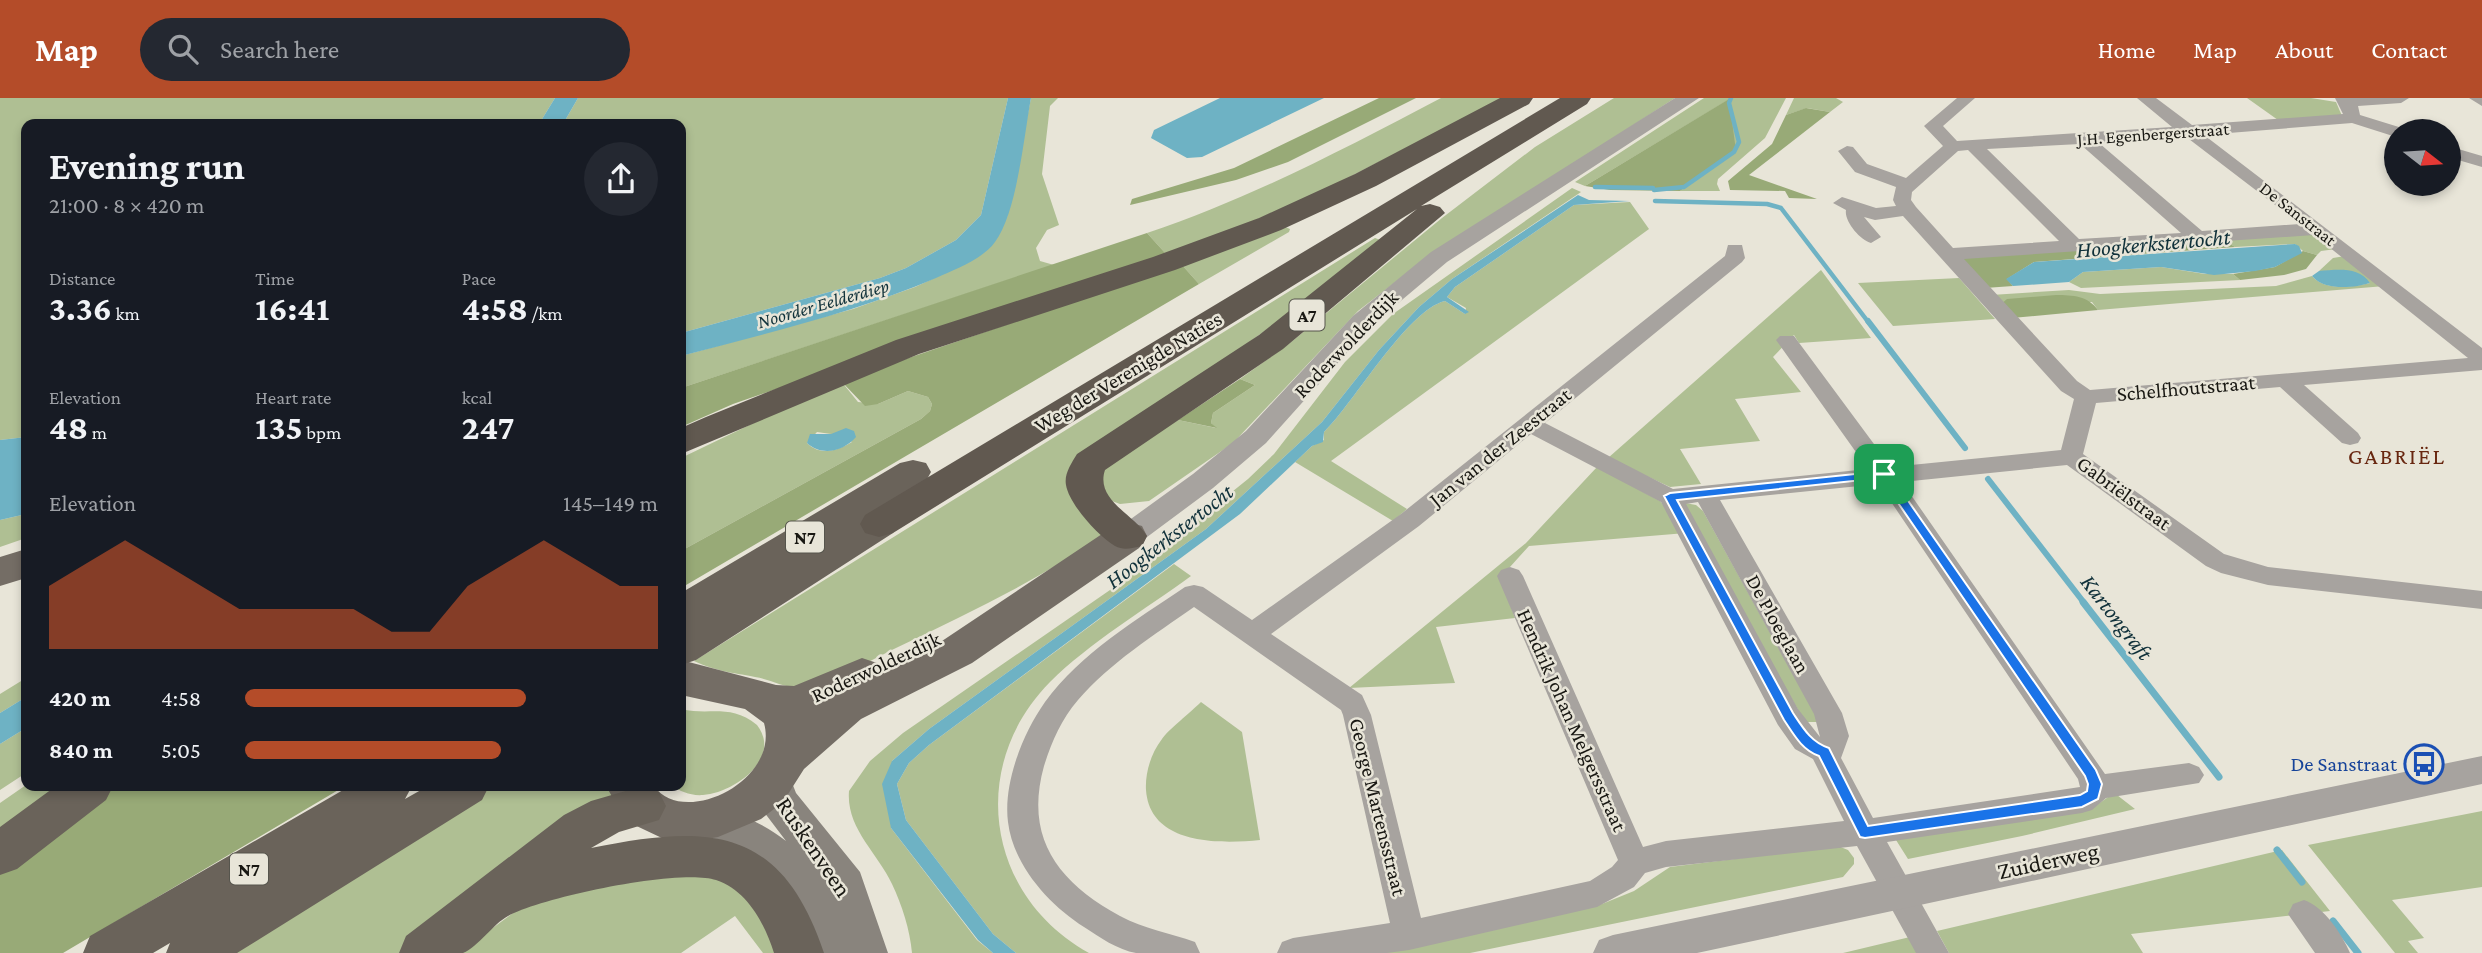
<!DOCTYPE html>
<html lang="en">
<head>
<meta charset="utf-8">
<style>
  body { margin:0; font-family:"Crimson Pro",serif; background:#242831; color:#f1f3f6; height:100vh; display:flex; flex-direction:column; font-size:26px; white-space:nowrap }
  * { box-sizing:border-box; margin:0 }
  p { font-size:23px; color:#9ea1a6 }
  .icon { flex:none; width:38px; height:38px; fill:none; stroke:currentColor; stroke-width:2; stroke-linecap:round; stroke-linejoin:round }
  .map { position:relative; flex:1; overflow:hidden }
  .side { position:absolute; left:21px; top:21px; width:665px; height:672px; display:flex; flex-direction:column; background:#171b24; border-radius:14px; box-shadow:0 4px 10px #0003 }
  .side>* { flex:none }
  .needle { width:46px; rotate:107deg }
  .fabs { position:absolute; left:2384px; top:21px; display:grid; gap:14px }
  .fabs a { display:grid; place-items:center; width:77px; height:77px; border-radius:50%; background:#171b24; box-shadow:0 4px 10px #0003; font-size:35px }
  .pin { position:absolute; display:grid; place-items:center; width:60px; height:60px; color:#fff; margin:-30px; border-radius:14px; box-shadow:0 4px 10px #0006 }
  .round { display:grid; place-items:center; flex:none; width:74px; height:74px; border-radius:37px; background:#242831 }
  .headline { display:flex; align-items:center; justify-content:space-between; height:119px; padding:0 28px }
  h1 { font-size:38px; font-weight:700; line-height:52px }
  .figures { display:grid; grid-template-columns:repeat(3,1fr); gap:10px; height:119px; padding:7px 28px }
  .figures div { display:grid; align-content:center }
  .figures b { font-size:35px; font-weight:700 }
  .figures small { font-size:19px; font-weight:400 }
  .figures p { font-size:19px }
  .chart { height:196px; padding:14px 28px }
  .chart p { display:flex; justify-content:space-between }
  .chart svg { width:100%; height:126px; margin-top:7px; fill:#b44c29; opacity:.7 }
  ul { padding:0 28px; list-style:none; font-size:23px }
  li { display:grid; grid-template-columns:112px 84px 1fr; align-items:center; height:52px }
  li i { height:18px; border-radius:9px; background:#b44c29 }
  header { display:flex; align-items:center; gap:42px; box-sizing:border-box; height:98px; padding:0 35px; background:#b44c29; color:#fff }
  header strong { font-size:33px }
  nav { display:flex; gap:38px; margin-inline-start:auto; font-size:24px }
  .search { width:490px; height:63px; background:#242831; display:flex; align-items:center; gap:18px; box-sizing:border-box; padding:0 24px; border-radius:38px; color:#9ea1a6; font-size:26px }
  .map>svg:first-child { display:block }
  .green { fill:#afbf93; fill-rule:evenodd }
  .forest { fill:#98aa77 }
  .water { fill:#6eb2c4 }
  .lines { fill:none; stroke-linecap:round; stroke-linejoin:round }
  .stream-far2 { stroke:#6eb2c4; stroke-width:4.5 }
  .stream-far1 { stroke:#6eb2c4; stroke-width:6 }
  .stream { stroke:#6eb2c4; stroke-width:7 }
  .minor { fill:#a7a39f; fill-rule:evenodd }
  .tertiary { fill:#a7a39f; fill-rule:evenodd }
  .secondary { fill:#89847d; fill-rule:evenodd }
  .primary { fill:#746d65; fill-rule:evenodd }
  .trunk { fill:#6a635a; fill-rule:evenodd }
  .motorway { fill:#615950; fill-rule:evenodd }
  .route { fill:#1a73e8; stroke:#fff; stroke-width:2; fill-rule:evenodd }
  .labels { text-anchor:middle; stroke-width:5; stroke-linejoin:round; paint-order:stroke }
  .far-street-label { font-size:18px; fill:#181712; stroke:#e8e5d8 }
  .far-water-label { font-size:19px; font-style:italic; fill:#10313a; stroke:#e8e5d8 }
  .shield { fill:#e8e5d8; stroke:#56554d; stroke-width:2 }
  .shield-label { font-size:19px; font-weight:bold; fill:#181712 }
  .street-label { font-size:21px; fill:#181712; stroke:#e8e5d8 }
  .transit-label { font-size:21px; fill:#164399; stroke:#e8e5d8; text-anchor:end }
  .water-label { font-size:23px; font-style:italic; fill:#10313a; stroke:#e8e5d8 }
  .neighbourhood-label { font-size:23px; letter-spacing:2px; fill:#682710; stroke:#e8e5d8 }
  .near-street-label { font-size:24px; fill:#181712; stroke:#e8e5d8 }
</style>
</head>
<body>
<header>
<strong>Map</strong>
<div class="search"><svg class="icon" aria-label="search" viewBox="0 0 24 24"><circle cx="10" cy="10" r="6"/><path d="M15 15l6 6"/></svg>Search here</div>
<nav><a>Home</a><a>Map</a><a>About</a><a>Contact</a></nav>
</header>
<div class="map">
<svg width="2482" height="855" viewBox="0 0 2482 855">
  <rect width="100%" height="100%" fill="#e8e5d8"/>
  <!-- green -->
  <path class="green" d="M0 0H555L539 26H26V339L0 342Z
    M578 0H1008L981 117 956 142 906 170 880 180 681 235V26H563Z
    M1031 0H1058L1050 8 1042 76 1059 127 1047 132 1036 150 1040 163 1054 167 681 290V258L853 211 915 189 969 164 1007 119Z
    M1441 0H1504L1322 93 1244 127 1166 156 1147 135C1251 100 1344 51 1441 0Z
    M1614 0H1675L1416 168 1358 213 1233 345 1149 403 1120 406 1101 399V369L1178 322 1216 330 1211 325 1213 315 1255 287 1240 281 1290 245 1442 120 1535 49Z
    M1704 0H1786L1765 40 1718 81 1717 86 1720 93H1680L1716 67 1728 2 1585 88 1575 84Z
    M1794 0H1836L1843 4 1830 14 1807 10 1786 17Z
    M2247 0H2311L2336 4 2342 18 2278 22Z
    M1572 90 1581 94 1452 181 1419 209 1379 252 1322 324 1206 431 929 631 892 663 891 730 977 842 993 855H912C910 832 902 807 892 786 877 754 846 730 849 693L870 663 903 635 1110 492 1248 381 1274 356 1345 264 1393 216Z
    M1630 104 1649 131 1331 363 1407 411 1393 423 1295 364 1312 348 1324 342V334C1354 305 1407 212 1445 203L1465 216 1466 210 1447 199 1455 189 1574 107Z
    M1283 128 1290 131 1289 134 1199 186 1182 167Z
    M2315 134 2336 151 2321 153 2317 157 2303 153 2295 146 2235 149 2222 141Z
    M1375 140 1386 144 1365 162 1081 363 1102 438C1037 483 967 516 896 550 866 564 831 588 797 589 782 589 769 581 755 579 730 574 719 574 694 563Z
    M2345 158 2385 188 2098 212 2092 204 2000 207 1991 197 2069 192 2100 196 2276 188 2312 178C2324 193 2354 189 2370 185L2350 173H2319L2333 160Z
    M2161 169 2205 176H2233L2240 182 2081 190 2069 184 2083 174Z
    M1821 172 1871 240 1799 245 1794 237 1773 259 1801 294 1735 301 1760 343 1680 351 1701 386 1670 389 1608 360Z
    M1959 180 1995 221 1893 228 1858 185Z
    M841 283 858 304 878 306 908 293 928 299 932 306 930 313 921 321 681 453V360ZM817 334 831 336 852 344C838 352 821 359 807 345Z
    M1597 369 1660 403 1686 435 1529 448 1500 480 1515 520 1436 529 1455 585 1349 590 1526 445Z
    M1685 405 1696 407 1703 413 1816 618V624H1805L1685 413Z
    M26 416V440L0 449V422Z
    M1174 466 1191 478C1146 511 1089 545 1050 584 967 668 986 798 1089 855H1016L993 836 906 722 897 686 909 665 929 647Z
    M26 580V599L0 615V596Z
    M1201 604 1242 634 1260 742C1219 746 1150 747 1146 692 1145 675 1151 655 1162 641 1168 632 1191 614 1201 604Z
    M681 611C710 618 730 605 757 627 783 661 733 695 703 697 690 698 681 693 671 688H681Z
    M26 630V675L0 692V646Z
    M26 687 72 688 0 736V705Z
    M493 688H616L615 697 401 855H224Z
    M2111 697H2117L2135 711 2022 738 1908 761 1896 742 2094 709Z
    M2482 713V789L2392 802 2424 840 2408 843 2418 855H2395L2308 747Z
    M1838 748 1848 752 1854 760V766L1843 779 1470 855H1375L1602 806 1634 793 1670 769Z
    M2282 752 2330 813 2131 836 2143 855H1949L1937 833Z
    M702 768 748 788 785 855H763L735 818 681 855H459L521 809 557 792Z
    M1910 839 1918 855H1843Z"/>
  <!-- forest -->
  <path class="forest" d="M1379 0H1416L1288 64 1236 82 1130 107 1132 101 1234 70Z
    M1729 1 1736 53 1680 93 1610 92 1585 88Z
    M1806 10 1830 14 1749 77 1817 101 1789 100 1785 93 1730 92 1728 83 1772 46 1786 17Z
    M1147 135 1166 156 733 306 681 329V290Z
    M2222 141 2235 149 2034 164 2007 181 2013 188 1985 190 1957 158Z
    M2303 153 2317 157 2306 171 2284 177 2240 182 2233 176 2275 169Z
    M1182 167 1199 186 681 490V453L921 321 930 313 932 306 928 299 908 293 878 306 865 308 841 283Z
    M2056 197C2073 197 2088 198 2098 212L2012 220 2000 207 2007 201Z
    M1240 281 1255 287 1213 315 1211 325 1217 330 1178 322Z
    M105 688H345L63 855H0V764Z"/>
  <!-- water -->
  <path class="water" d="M555 0H578L563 26H539Z
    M1008 0H1031C1024 38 1017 115 995 144 982 162 955 171 936 180 854 215 767 235 681 258V235L880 180 906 170 956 142 981 117Z
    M1220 0H1324L1202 59 1187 60 1151 40 1154 32Z
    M1578 97 1589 102 1630 103 1574 107 1455 189 1447 199 1469 214 1465 216 1445 203C1407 212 1354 305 1324 334L1323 344 1312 348 1240 416 929 647 909 665 897 686 906 722 993 836 1016 855H993L978 842 891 730 882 686 892 663 929 631 1206 431 1322 324 1379 252 1419 209 1452 181Z
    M2295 146 2299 148 2302 155 2275 169 2255 173 2214 177 2161 169 2083 174 2069 184 2013 188 2006 181 2034 164Z
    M2319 173C2337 172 2358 168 2370 185 2354 190 2324 193 2312 178Z
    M846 330 854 333 856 339C844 353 822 359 807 345L810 336H831Z
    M26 339V416L0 422V342Z
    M26 599V630L0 646V615Z"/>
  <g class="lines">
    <!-- stream-far2 -->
    <path class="stream-far2" d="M1595 89 1653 90
      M1654 92 1684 89 1734 54 1739 44 1729 5 1731 0
      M1655 103 1767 106 1781 110 1869 225"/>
    <!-- stream-far1 -->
    <path class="stream-far1" d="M1868 223 1965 350
      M1988 381 2085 506"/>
    <!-- stream -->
    <path class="stream" d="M2083 504 2219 679
      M2277 752 2302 784
      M2333 823 2358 855"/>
    <!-- minor -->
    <path class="minor" d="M1957 0H1975L1943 28 1957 43 2172 29 2137 0H2156L2192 27 2343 16 2335 0H2409L2401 5 2358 8 2360 17 2402 30 2404 33H2396V39L2352 25 2204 37 2482 250V272L2304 287 2358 335 2361 340 2358 345 2350 347 2342 345 2280 289 2096 305 2083 356 2224 456 2268 469 2482 493V511L2268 487 2221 475 2206 468 2067 367 1902 384 2105 676 2189 665 2199 669 2204 677 2199 685 2106 700 2092 712 2082 715 1887 744 1949 855H1916L1857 748 1666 769 1645 775 1634 789 1597 809 1409 852 1387 855H1277L1282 844 1293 840 1390 825 1343 617 1341 612 1194 509C1154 537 1110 565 1078 602 1061 622 1052 643 1044 668 1024 740 1058 784 1120 818 1144 831 1170 835 1195 844L1200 855C1180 855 1157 855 1136 855 1118 852 1099 839 1084 829 1049 807 1013 767 1008 724 1003 685 1023 635 1045 604 1081 555 1136 522 1185 489L1194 487 1203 489 1252 522 1401 416 1725 158 1728 147H1742L1745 160 1742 164 1545 325 1673 391 1868 371 1776 242 1780 238H1794L1891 369 2061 352 2074 301 2061 293 1903 118 1875 122 1864 119 1881 139 1871 145C1860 142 1844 123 1846 112L1833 105 1842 99 1876 110 1896 108 1893 102 1896 89 1855 74 1838 53 1847 48 1853 49 1867 66 1906 80 1943 48 1924 28ZM2185 38 2300 126 2202 133 2099 45ZM2080 46 2181 135 2079 141 1987 51ZM1968 52 2059 143 1953 150 1916 109 1911 102 1912 94 1958 53ZM2314 137 2468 260 2090 292 2077 283 1964 161ZM1531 336 1661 404 1778 627 1795 651 1813 661 1844 723 1666 743 1643 749 1523 478 1519 472 1510 469 1501 472 1497 478 1618 762 1612 769 1590 783 1421 820 1371 617 1362 597 1271 536 1419 428ZM1879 386 2078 681 2080 689 1873 720 1841 660 1849 638 1842 615 1720 402ZM1698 404 1814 616 1820 639 1798 611 1686 406Z
      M2469 0H2482V8Z
      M2448 48 2482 58V69L2448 59Z
      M2304 802C2324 809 2342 836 2350 855H2315L2288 816 2293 806Z"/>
    <!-- tertiary -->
    <path class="tertiary" d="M1675 0H1699L1447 164 1371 228 1266 345 1213 390 1139 445 1128 448 1117 445 1113 438 1117 431 1193 376 1246 333 1353 218 1431 154Z
      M2482 658V686L1697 855H1593L1599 842 1613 837Z"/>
    <!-- secondary -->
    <path class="secondary" d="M773 668 787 672 796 695 860 774 888 855H803C793 810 771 767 726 748 712 743 697 740 684 735L678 723 684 711C715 700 760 723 786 743L764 714 753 684 759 672Z"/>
    <!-- primary -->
    <path class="primary" d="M1128 424 1142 428 1147 438 1142 448 972 565 861 621 804 671 783 704 761 721 718 739 690 744 664 741 626 723 606 688H654C683 730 780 683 764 625L745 611 681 597V562L776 587 794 588 862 560 877 565 881 572 942 543 1114 428Z
      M26 451V480L0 488V459Z"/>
    <!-- trunk -->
    <path class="trunk" d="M913 362 926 365 931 374 926 383 876 413 893 417 898 426 893 435 696 562 681 567V531L685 528 681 529V495L900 365Z
      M56 688H113L106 702 17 771 0 777V729Z
      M350 688H412L405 701 428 688H489L482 702 237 855H166L170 845 153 855H83L90 838Z
      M643 688 659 694 666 708 659 722 619 734 591 750C709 726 781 727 824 855H774C765 826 747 792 716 782 680 770 542 799 508 818 493 826 478 849 463 855 453 855 412 855 399 855L406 838 564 717 591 703Z"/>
    <!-- motorway -->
    <path class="motorway" d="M1500 0H1533L1529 6 1376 88 1281 132 1175 172 919 256 681 356V330L706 319 896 242 1153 159 1259 120 1355 76Z
      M1560 0H1591L1587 6 1421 108 1430 106 1440 109 1445 115 1283 251 1105 372C1095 402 1134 416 1147 438L1142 448C1132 450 1124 453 1115 448 1099 439 1069 406 1066 387 1064 376 1071 366 1077 356L1259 237 1417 111 893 435 879 439 865 435 860 426 865 417Z"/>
  </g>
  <!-- route -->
  <path class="route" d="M1884 373 1888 374 2096 672 2102 686 2098 701 2082 709 1865 740 1860 739 1819 658C1802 652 1794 637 1784 622L1664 398 1670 395ZM1881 380 2085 678 2088 686 2087 693 2080 697 1868 728 1829 650C1811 644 1803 630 1793 615L1677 402Z"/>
  <!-- icons -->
  <defs>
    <g id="bus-ring" transform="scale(2.0125)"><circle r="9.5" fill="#e8e5d8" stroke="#1a4fb4" stroke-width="1.5"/><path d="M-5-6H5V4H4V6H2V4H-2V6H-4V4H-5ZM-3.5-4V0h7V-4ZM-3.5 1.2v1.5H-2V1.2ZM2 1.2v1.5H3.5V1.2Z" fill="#1a4fb4"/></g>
  </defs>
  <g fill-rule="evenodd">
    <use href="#bus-ring" x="2424" y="666"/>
  </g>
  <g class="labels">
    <!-- far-street labels -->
    <g class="far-street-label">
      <text transform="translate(2153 36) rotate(-4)" y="6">J.H. Egenbergerstraat</text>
      <text transform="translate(2298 116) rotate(38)" y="6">De Sanstraat</text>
    </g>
    <!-- far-water labels -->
    <g class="far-water-label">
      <text transform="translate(823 205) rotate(-16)" y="7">Noorder Eelderdiep</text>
    </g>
    <!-- shield labels -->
    <g class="shield">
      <rect x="1289.5" y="201.5" width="35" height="31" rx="5"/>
      <rect x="786" y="423.5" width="38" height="31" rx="5"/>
      <rect x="230" y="755.5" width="38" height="31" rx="5"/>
    </g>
    <g class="shield-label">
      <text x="1307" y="224">A7</text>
      <text x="805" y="446">N7</text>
      <text x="249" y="778">N7</text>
    </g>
    <!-- street labels -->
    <g class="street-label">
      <text transform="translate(1346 246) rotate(-46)" y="7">Roderwolderdijk</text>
      <text transform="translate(1128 274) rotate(-31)" y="7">Weg der Verenigde Naties</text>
      <text transform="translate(2186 290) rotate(-5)" y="7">Schelfhoutstraat</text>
      <text transform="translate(1500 349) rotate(-39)" y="7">Jan van der Zeestraat</text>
      <text transform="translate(2124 395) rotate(36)" y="7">Gabriëlstraat</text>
      <text transform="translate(1778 526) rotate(61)" y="7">De Ploeglaan</text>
      <text transform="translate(876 569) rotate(-25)" y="7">Roderwolderdijk</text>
      <text transform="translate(1572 622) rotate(66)" y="7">Hendrik Johan Melgersstraat</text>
      <text transform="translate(1378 709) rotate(76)" y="7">George Martensstraat</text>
    </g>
    <!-- transit labels -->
    <g class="transit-label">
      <text x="2397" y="673">De Sanstraat</text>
    </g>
    <!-- water labels -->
    <g class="water-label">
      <text transform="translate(2153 145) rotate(-5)" y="8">Hoogkerkstertocht</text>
      <text transform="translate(1169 438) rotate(-38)" y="8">Hoogkerkstertocht</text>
      <text transform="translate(2117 519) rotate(52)" y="8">Kartongraft</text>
    </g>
    <!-- neighbourhood labels -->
    <g class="neighbourhood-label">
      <text x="2397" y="366">GABRIËL</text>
    </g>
    <!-- near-street labels -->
    <g class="near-street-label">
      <text transform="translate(814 749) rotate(56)" y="8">Ruskenveen</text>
      <text transform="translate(2048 763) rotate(-12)" y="8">Zuiderweg</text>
    </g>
  </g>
</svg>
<div class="fabs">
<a><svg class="needle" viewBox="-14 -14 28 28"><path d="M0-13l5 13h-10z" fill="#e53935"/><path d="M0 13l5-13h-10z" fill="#9ea1a6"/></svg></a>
</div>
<div class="pin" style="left:1884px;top:376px;background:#1e9e55"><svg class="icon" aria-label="arrive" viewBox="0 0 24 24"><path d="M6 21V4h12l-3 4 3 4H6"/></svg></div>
<section class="side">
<div class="headline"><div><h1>Evening run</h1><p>21:00 · 8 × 420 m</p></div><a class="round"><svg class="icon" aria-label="share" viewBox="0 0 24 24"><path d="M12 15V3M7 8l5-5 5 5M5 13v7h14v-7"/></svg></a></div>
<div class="figures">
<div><p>Distance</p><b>3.36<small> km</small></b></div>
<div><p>Time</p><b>16:41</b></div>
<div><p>Pace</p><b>4:58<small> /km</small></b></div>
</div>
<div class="figures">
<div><p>Elevation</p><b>48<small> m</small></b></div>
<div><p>Heart rate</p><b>135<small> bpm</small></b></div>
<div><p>kcal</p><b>247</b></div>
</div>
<div class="chart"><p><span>Elevation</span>145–149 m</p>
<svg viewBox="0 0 160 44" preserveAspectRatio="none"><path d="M0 44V22L10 14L20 6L30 14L40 22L50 30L60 30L70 30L80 30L90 38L100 38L110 22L120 14L130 6L140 14L150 22L160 22V44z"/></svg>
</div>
<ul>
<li><b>420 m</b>4:58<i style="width:68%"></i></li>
<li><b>840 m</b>5:05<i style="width:62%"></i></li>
</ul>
</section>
</div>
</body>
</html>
